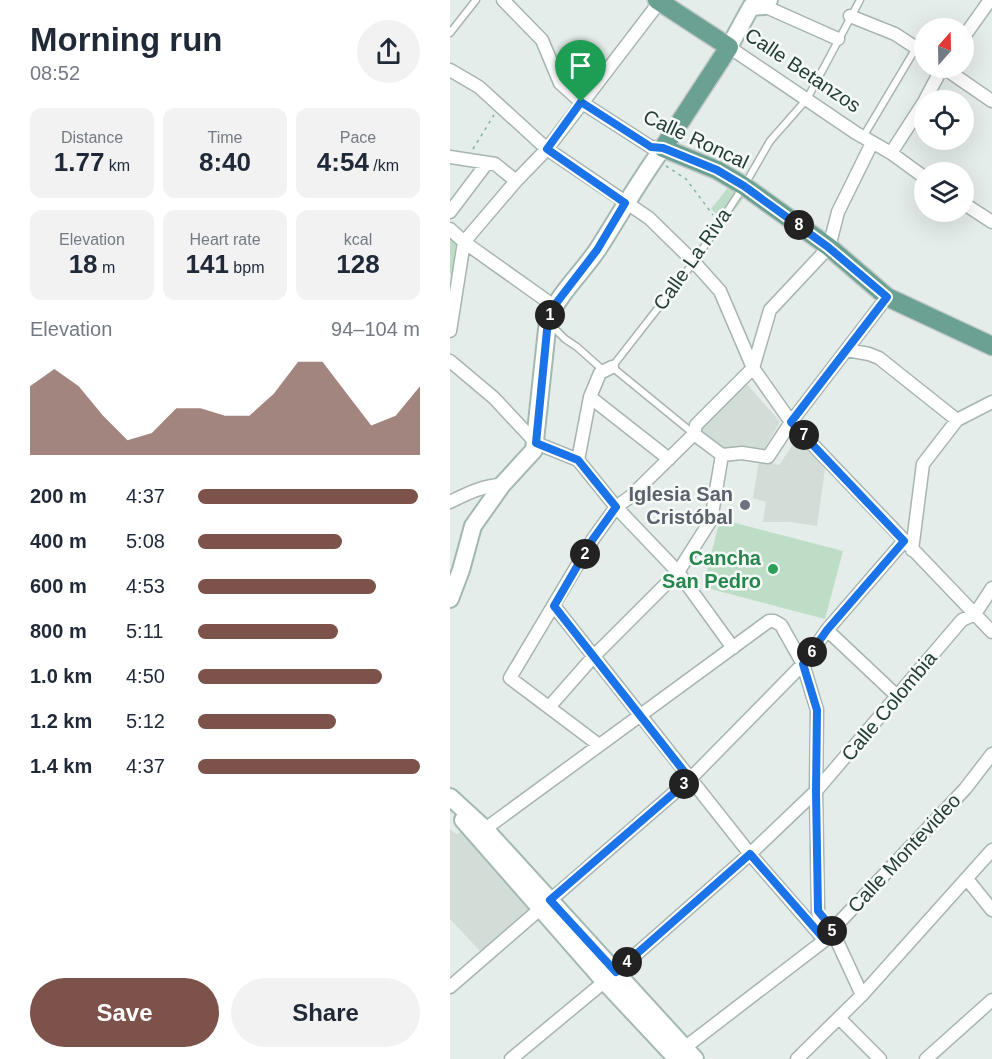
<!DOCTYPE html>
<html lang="en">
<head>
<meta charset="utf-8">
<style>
  body { margin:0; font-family:Helvetica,sans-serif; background:#f2f2f3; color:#1f2937; height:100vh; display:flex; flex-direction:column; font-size:22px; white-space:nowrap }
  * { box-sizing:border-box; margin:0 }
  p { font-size:20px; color:#747a83 }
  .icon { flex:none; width:33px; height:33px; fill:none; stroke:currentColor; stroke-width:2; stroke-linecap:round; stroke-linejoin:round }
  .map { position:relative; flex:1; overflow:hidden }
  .drawer { display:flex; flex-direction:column; background:#fff; width:450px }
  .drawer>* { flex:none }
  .needle { width:39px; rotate:20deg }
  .controls { position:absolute; left:464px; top:18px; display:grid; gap:12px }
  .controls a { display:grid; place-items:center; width:60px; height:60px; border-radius:50%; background:#fff; box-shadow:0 6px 24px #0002; font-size:30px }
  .pin { position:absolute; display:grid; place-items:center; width:51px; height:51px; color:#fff; margin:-62px -26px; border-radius:50% 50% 50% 0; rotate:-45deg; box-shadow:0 0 6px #0007 }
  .pin .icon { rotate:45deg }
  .km { position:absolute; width:30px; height:30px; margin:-15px; border-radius:50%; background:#222; color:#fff; font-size:16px; line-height:30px; text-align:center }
  .round { display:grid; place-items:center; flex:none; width:63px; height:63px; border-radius:32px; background:#f2f2f3 }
  .summary { display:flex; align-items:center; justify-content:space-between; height:102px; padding:0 30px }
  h1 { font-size:33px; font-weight:800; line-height:45px }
  .figures { display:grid; grid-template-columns:repeat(3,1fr); gap:9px; height:102px; padding:6px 30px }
  .figures div { display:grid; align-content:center; border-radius:12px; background:#f2f2f3; text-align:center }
  .figures b { font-size:26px; font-weight:800 }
  .figures small { font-size:16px; font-weight:400 }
  .figures p { font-size:16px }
  .chart { height:168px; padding:12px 30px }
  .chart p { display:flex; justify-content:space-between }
  .chart svg { width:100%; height:108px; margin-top:6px; fill:#7c524a; opacity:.7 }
  .primary-button { display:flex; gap:12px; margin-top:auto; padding:12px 30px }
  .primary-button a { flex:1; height:69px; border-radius:36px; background:#7c524a; color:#fff; font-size:24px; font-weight:800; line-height:69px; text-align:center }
  .primary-button a+a { background:#f2f2f3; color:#1f2937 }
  ul { padding:0 30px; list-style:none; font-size:20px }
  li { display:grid; grid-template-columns:96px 72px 1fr; align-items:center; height:45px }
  li i { height:15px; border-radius:8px; background:#7c524a }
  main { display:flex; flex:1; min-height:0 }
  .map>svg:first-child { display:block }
  .built { fill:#d2ddd8 }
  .green { fill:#beddc6 }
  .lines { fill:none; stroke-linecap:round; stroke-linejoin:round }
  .lane-casing { stroke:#a7b5b0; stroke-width:9 }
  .street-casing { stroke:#a7b5b0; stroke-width:15 }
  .secondary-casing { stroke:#a3b8b1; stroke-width:20 }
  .primary-casing { stroke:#c2c9c7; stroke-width:21 }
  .path { stroke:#86b0a2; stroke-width:1.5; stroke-dasharray:3 4.5; stroke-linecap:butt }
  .lane { stroke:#fff; stroke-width:6 }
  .street { stroke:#fff; stroke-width:12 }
  .secondary { stroke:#fff; stroke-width:16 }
  .primary { stroke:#6aa193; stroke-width:18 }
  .route-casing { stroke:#fff; stroke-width:12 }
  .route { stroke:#1a73e8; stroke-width:8 }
  .worship-dot { fill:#6b7280; stroke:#f5faf7; stroke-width:2 }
  .leisure-dot { fill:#2e9e5b; stroke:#f5faf7; stroke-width:2 }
  .labels { text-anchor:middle; stroke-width:5; stroke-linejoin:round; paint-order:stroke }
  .street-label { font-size:20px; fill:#243e37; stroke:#f5faf7 }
  .worship-label { font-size:20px; font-weight:bold; fill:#5b616d; stroke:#f5faf7; text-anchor:end }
  .leisure-label { font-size:20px; font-weight:bold; fill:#27864d; stroke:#f5faf7; text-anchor:end }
</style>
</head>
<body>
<main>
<section class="drawer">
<div class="summary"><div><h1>Morning run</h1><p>08:52</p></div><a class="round"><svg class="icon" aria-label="share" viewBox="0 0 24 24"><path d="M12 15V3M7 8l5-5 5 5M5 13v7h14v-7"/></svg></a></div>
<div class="figures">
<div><p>Distance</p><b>1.77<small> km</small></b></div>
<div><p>Time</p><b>8:40</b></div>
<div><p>Pace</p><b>4:54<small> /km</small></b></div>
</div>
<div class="figures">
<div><p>Elevation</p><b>18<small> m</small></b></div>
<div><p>Heart rate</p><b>141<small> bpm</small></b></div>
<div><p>kcal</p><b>128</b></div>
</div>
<div class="chart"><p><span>Elevation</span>94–104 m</p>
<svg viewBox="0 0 160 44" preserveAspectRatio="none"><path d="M0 44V16L10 9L20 16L30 28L40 38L50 35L60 25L70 25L80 28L90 28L100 19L110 6L120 6L130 19L140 32L150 28L160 16V44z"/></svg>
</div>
<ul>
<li><b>200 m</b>4:37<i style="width:99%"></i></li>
<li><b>400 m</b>5:08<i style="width:65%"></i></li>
<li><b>600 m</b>4:53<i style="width:80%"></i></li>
<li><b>800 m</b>5:11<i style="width:63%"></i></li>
<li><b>1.0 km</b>4:50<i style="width:83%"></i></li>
<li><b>1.2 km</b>5:12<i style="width:62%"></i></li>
<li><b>1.4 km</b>4:37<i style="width:100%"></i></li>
</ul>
<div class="primary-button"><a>Save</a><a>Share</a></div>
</section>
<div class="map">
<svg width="542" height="1059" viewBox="0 0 542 1059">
  <rect width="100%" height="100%" fill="#e4ede9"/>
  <!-- built -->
  <path class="built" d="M296 383 330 422 314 449 289 448 274 451 253 435 251 426Z
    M348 437 375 469 367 526 340 522H313L316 502 303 498 309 461 329 465Z
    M15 829 79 906V910L31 952 0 919V830L7 834Z"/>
  <!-- green -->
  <path class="green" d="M281 184 296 195 276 221 261 209Z
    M0 237 6 242 3 276 0 273Z
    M270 519 393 551 375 619 253 587Z"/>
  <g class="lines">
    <!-- lane casing -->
    <g class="lane-casing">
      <path id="lane" d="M0 33 26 0
        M413 137 466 48
        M101 325 115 339 127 347 154 371
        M244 434 162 367 244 262 294 186 320 141 357 99 410 0"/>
    </g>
    <!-- street casing -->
    <g class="street-casing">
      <path id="street" d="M53 0 92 40 110 83 131 102 201 147 213 148
        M314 6 388 39
        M400 16 445 34 474 53
        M513 38 540 0
        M279 47 406 133 441 153 474 177
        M494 68 542 101
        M0 70 29 87 97 149 199 218 244 262 270 291 303 368 341 422 542 632
        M475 100 492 68
        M441 153 474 102
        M0 157 45 164 66 181
        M513 203 542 222
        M0 212 37 163
        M0 229 14 242 104 306
        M0 331 14 242 66 181 97 149 211 0
        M397 350 419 354 429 358 507 420
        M0 361 44 398 86 443 128 460 166 507 228 572 283 648
        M140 397 219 459
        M272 455 244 434 246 425 303 368 320 310 379 247 388 212 422 143
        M128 460 140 397 150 373 162 367
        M0 502C16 494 34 485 52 485
        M462 550 473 464 507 420 542 402
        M104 606 300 854 372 937
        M377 630 447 696
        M100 706 144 656 228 572 261 520 272 455 292 453 318 457 341 422 437 297
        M149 745 60 678 143 539 166 507 180 497 244 434
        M35 829 319 621H324L331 625 353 664 367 710 366 791 368 911 375 940
        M517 879 542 910
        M380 926 412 995
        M0 987 240 779 353 664 377 630 454 541
        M389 1018 430 1059
        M229 1052 375 940 383 929 515 789 542 754
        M61 1059 166 972 300 854 366 791 512 620 525 614 542 588
        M347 1059 412 995 542 850
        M476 1059 542 1000"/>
    </g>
    <!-- secondary casing -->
    <g class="secondary-casing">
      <path id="secondary" d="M279 47 301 7 314 6 319 0
        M0 599 11 570 23 526 52 485 84 450 98 320C109 293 132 273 148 249 170 215 189 180 213 148
        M0 797 35 829 245 1059
        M13 820 154 981 227 1059"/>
    </g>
    <!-- primary casing -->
    <g class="primary-casing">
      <path id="primary" d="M207 0 279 47 213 148 267 170 294 186 379 247 437 297 542 346"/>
    </g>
    <!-- path -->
    <path class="path" d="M23 149 44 115
      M216 166 236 179 263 215"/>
    <!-- lane -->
    <use href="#lane" class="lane"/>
    <!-- street -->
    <use href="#street" class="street"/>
    <!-- secondary -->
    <use href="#secondary" class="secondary"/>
    <!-- primary -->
    <use href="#primary" class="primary"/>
  </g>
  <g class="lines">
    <!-- route casing -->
    <g class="route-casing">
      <path id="route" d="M131 102 201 147 213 148 267 170 294 186 378 247 437 297 341 422 454 541 377 630 353 664 367 710 366 791 368 911 383 929 375 940 300 854 166 972 100 900 240 779 104 606 143 539 166 507 128 460 86 443 98 320 104 306 147 250 175 203 97 149Z"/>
    </g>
    <!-- route -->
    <use href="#route" class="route"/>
  </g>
  <!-- markers -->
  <circle class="worship-dot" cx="295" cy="505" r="6"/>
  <circle class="leisure-dot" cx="323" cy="569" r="6"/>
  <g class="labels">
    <!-- street labels -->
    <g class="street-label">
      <text transform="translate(353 70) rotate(34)" y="7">Calle Betanzos</text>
      <text transform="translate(246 139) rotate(25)" y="7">Calle Roncal</text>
      <text transform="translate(242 259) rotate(-55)" y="7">Calle La Riva</text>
      <text transform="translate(439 706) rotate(-50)" y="7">Calle Colombia</text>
      <text transform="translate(454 853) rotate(-47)" y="7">Calle Montevideo</text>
    </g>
    <!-- worship labels -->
    <g class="worship-label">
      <text x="283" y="501">Iglesia San<tspan x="283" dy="23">Cristóbal</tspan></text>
    </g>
    <!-- leisure labels -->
    <g class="leisure-label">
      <text x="311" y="565">Cancha<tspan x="311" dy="23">San Pedro</tspan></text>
    </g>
  </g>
</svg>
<div class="controls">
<a><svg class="needle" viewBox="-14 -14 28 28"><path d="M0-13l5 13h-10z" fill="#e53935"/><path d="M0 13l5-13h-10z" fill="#747a83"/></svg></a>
<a><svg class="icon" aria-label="locate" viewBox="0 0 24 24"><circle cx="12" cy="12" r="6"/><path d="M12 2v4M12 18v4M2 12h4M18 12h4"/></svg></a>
<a><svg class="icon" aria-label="layers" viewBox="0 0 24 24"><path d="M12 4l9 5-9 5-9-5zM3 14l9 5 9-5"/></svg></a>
</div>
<div class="pin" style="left:131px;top:102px;background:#1e9e55"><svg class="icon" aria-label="arrive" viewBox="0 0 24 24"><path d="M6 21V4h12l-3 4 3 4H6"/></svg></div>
<b class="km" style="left:100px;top:315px">1</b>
<b class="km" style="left:135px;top:554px">2</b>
<b class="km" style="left:234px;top:784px">3</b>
<b class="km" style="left:177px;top:962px">4</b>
<b class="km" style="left:382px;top:931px">5</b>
<b class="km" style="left:362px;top:652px">6</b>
<b class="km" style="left:354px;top:435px">7</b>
<b class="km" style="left:349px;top:225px">8</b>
</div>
</main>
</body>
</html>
